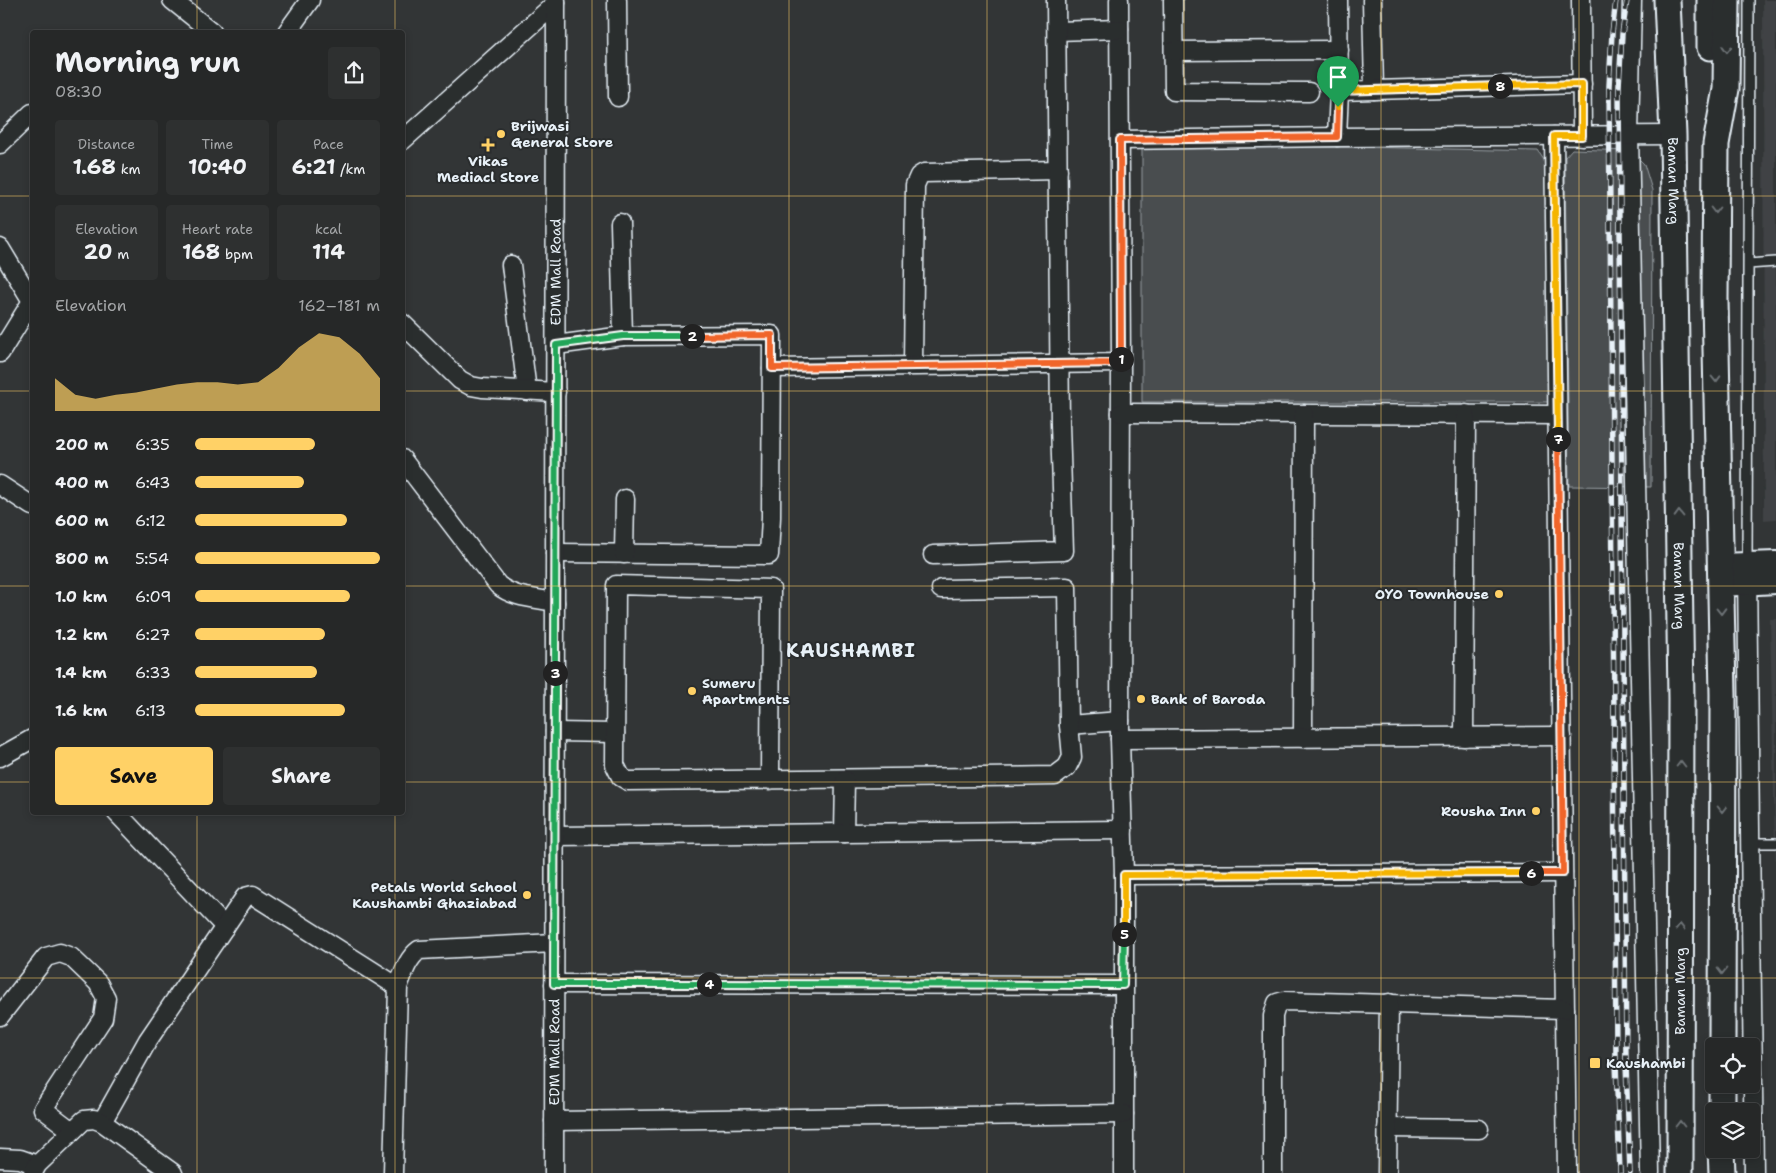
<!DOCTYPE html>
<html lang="en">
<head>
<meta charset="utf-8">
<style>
  body { margin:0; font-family:"Shantell Sans",sans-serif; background:#2e3030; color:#f1f3f6; height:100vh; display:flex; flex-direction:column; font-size:19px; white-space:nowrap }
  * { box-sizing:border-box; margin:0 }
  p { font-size:16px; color:#a4a6a8 }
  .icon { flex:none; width:28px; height:28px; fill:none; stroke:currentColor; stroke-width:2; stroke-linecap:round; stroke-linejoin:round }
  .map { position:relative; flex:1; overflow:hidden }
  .side { position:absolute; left:30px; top:30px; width:375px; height:785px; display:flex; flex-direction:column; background:#262828; border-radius:5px; box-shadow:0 2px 8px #0003,0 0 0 1px #424445 }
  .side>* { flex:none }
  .buttons { position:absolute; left:1705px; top:1038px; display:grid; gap:10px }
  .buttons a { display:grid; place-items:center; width:55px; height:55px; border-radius:5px; background:#262828; box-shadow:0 2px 8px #0003,0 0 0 1px #424445; font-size:25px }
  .pin { position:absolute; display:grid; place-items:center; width:42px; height:42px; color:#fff; margin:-51px -21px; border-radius:50% 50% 50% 0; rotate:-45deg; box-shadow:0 0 5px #0007 }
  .pin .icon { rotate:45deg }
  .km { position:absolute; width:25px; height:25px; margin:-12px; border-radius:50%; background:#222; color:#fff; font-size:14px; line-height:25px; text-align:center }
  .round { display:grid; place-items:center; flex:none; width:52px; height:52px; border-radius:5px; background:#2e3030 }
  .headline { display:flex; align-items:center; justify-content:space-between; height:85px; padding:0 25px }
  h1 { font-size:28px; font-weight:700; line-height:38px }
  .figures { display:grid; grid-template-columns:repeat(3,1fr); gap:8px; height:85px; padding:5px 25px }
  .figures div { display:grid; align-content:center; border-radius:5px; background:#2e3030; text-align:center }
  .figures b { font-size:21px; font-weight:700 }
  .figures small { font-size:14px; font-weight:400 }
  .figures p { font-size:14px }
  .chart { height:140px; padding:10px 25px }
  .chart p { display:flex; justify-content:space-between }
  .chart svg { width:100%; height:90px; margin-top:5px; fill:#ffd166; opacity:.7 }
  .button { display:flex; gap:10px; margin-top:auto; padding:10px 25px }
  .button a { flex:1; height:58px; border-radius:5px; background:#ffd166; color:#111; font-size:20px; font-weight:700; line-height:58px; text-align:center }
  .button a+a { background:#2e3030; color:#f1f3f6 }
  ul { padding:0 25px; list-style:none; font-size:16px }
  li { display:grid; grid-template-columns:80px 60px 1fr; align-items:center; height:38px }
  li i { height:12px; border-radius:6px; background:#ffd166 }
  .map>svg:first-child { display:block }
  .built { fill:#3f4244 }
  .green { fill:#494d4f; stroke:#989fa4 }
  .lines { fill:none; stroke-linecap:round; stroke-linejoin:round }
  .service-casing { stroke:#e8f1f8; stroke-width:12 }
  .minor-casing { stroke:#e8f1f8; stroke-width:21 }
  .tertiary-casing { stroke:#e8f1f8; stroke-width:26 }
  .secondary-casing { stroke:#e8f1f8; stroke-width:29 }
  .service { stroke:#2a2d2e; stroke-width:9 }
  .minor { stroke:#2a2d2e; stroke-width:18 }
  .tertiary { stroke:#2a2d2e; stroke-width:22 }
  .secondary { stroke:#2a2d2e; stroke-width:25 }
  .rail-casing { stroke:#e8f1f8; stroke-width:5.5 }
  .rail { stroke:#2a2d2e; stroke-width:4; stroke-dasharray:11; stroke-linecap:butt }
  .oneway { stroke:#6c7275 }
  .split-1-casing { stroke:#fff; stroke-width:10 }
  .split-2-casing { stroke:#fff; stroke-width:10 }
  .split-3-casing { stroke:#fff; stroke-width:10 }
  .split-4-casing { stroke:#fff; stroke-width:10 }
  .split-5-casing { stroke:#fff; stroke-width:10 }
  .split-6-casing { stroke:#fff; stroke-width:10 }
  .split-7-casing { stroke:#fff; stroke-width:10 }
  .split-8-casing { stroke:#fff; stroke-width:10 }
  .split-9-casing { stroke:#fff; stroke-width:10 }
  .split-1 { stroke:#f0652b; stroke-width:6 }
  .split-2 { stroke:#f0652b; stroke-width:6 }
  .split-3 { stroke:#22a559; stroke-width:6 }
  .split-4 { stroke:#22a559; stroke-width:6 }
  .split-5 { stroke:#22a559; stroke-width:6 }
  .split-6 { stroke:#f5b400; stroke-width:6 }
  .split-7 { stroke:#f0652b; stroke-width:6 }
  .split-8 { stroke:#f5b400; stroke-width:6 }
  .split-9 { stroke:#f5b400; stroke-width:6 }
  .grid { fill:none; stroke:#ffd166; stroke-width:1; stroke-opacity:0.55 }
  .poi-dot { fill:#ffd166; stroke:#2a2d2e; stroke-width:2 }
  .labels { text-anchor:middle; stroke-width:4; stroke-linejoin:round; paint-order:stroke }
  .poi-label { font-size:14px; font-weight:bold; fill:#e8f1f8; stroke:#2a2d2e; text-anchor:start }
  .street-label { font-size:14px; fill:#e8f1f8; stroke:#2a2d2e }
  .district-label { font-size:19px; font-weight:bold; letter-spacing:1px; fill:#e8f1f8; stroke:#2a2d2e }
</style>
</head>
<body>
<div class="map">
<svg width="1776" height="1173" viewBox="0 0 1776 1173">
  <rect width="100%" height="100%" fill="#323536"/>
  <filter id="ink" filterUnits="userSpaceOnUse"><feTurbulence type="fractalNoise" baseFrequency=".02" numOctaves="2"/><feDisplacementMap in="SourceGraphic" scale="10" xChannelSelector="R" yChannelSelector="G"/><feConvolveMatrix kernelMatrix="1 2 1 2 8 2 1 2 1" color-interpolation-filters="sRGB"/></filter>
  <g filter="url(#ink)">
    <!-- built -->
    <path class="built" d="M1763 0H1776V519L1764 520Z
      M1770 619H1776V888L1775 843Z"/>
    <!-- green -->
    <path class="green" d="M1142 147H1360L1538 151 1552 172 1554 402H1142Z
      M1572 149 1631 151 1644 164 1652 190 1651 487 1569 486 1565 157Z"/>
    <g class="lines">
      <!-- service casing -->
      <g class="service-casing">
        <path id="service" d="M1748 264 1776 262
          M1747 564 1749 0
          M1750 843H1776"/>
      </g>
      <!-- minor casing -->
      <g class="minor-casing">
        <g id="minor">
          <path d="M172 0 212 32"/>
          <path d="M617 0 618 97"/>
          <path d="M1119 0 1121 363 1120 739 1124 875V1173"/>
          <path d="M1173 0 1174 91 1309 92"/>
          <path d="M1372 0 1374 90"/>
          <path d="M1581 0 1582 136"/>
          <path d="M1632 0 1629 135 1650 1173"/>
          <path d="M1057 31 1119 29"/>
          <path d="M287 32 310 0"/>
          <path d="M1174 51 1339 50"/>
          <path d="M1339 91 1582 84"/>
          <path d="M1554 136 1567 1173"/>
          <path d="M1337 137 1339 91 1338 0"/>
          <path d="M1120 140 1337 137 1673 135"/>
          <path d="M402 141 556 3"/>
          <path d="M0 144 32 113"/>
          <path d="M0 248 32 301 0 353"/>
          <path d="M511 265 527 391"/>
          <path d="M402 323 460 380 471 386 482 388 556 392"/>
          <path d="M556 345 623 336"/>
          <path d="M913 365 915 185 919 176 924 173 1058 170"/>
          <path d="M772 368 1121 363"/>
          <path d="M1121 413 1557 415"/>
          <path d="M402 459 498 585C513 598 536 598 555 602"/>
          <path d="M0 485 32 506"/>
          <path d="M555 553 769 555 771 517 772 335 623 336 620 223"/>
          <path d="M624 554 625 499"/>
          <path d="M933 555 1064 551 1060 424 1056 0"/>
          <path d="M1747 571 1754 1173"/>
          <path d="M1069 725 1120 721"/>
          <path d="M555 732 615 733"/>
          <path d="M1464 737 1466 414"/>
          <path d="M1303 738 1304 414"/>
          <path d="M1120 739 1562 736"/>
          <path d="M0 757 32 739"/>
          <path d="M770 780 771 589 616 585 615 765 621 777 628 781C771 780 913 779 1055 776L1067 767 1072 757 1069 725 1067 587 941 589"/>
          <path d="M116 812 225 927"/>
          <path d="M844 833 845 780"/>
          <path d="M555 836 1123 830"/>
          <path d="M1124 875 1563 873"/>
          <path d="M554 984 1123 985"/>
          <path d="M398 987C403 974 407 959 419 950L554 943"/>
          <path d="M0 1016 46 957 60 953 71 957 98 983 106 998 103 1018 43 1109 72 1131"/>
          <path d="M554 1121 1124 1114"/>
          <path d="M102 1122 148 1040 245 897 253 895 398 987 393 1173"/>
          <path d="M1387 1128 1479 1129"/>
          <path d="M0 1158 20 1159 37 1165"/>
          <path d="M33 1173 37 1165 84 1120 94 1119 102 1122 173 1173"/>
          <path id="s1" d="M554 1173 556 0"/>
          <path d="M1273 1173V1016L1277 1003 1284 1001 1565 1009"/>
          <path d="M1387 1173 1389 1003"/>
        </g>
      </g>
      <!-- tertiary casing -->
      <g class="tertiary-casing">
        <path id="tertiary" d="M1720 565 1776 563
          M1721 585 1776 582"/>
      </g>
      <!-- secondary casing -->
      <g class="secondary-casing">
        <g id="secondary">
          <path id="s2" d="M1667 0 1673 135 1681 699 1680 1173"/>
          <path d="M1710 0V47"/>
          <path d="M1722 1046 1723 694 1715 300 1716 144 1726 89 1727 0"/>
          <path d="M1722 1111V1084"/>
          <path d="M1721 1149 1722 1173"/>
        </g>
      </g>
      <!-- service -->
      <use href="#service" class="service"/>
      <!-- minor -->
      <use href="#minor" class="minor"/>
      <!-- tertiary -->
      <use href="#tertiary" class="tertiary"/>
      <!-- secondary -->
      <use href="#secondary" class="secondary"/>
      <!-- rail casing -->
      <g class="rail-casing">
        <path id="rail" d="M1616 0 1612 33 1609 86 1614 717 1616 1063 1620 1173
          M1627 0 1622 34 1619 86 1626 1064 1630 1173"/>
      </g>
      <!-- rail -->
      <use href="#rail" class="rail"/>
    </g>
    <!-- one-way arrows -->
    <defs><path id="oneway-chevron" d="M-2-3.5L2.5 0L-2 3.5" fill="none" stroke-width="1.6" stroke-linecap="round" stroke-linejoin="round" transform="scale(1.25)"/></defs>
    <g class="oneway">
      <use href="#oneway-chevron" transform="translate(1727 49) rotate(91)"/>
      <use href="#oneway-chevron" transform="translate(1715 210) rotate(90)"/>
      <use href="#oneway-chevron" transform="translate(1716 379) rotate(89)"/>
      <use href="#oneway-chevron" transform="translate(1679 514) rotate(-91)"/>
      <use href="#oneway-chevron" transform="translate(1721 611) rotate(89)"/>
      <use href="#oneway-chevron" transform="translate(1681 764) rotate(-90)"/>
      <use href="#oneway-chevron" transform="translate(1722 809) rotate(90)"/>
      <use href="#oneway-chevron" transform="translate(1680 927) rotate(-90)"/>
      <use href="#oneway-chevron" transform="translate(1722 971) rotate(90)"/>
      <use href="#oneway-chevron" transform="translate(1680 1124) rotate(-90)"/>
    </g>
  </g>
  <g class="lines" filter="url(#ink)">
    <!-- split-1 casing -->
    <g class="split-1-casing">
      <path id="split-1" d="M1121 359 1120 140 1337 137 1338 107"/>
    </g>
    <!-- split-2 casing -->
    <g class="split-2-casing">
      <path id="split-2" d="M692 336 772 335V368L1121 363V359"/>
    </g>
    <!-- split-3 casing -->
    <g class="split-3-casing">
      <path id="split-3" d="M555 673 556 345 623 336H692"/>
    </g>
    <!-- split-4 casing -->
    <g class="split-4-casing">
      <path id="split-4" d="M555 673 554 984H709"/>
    </g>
    <!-- split-5 casing -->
    <g class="split-5-casing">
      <path id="split-5" d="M709 984 1123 985 1124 934"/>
    </g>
    <!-- split-6 casing -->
    <g class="split-6-casing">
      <path id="split-6" d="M1124 934V875L1531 873"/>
    </g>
    <!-- split-7 casing -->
    <g class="split-7-casing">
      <path id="split-7" d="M1531 873H1563L1558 439"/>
    </g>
    <!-- split-8 casing -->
    <g class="split-8-casing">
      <path id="split-8" d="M1500 86 1582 84V136H1554L1558 439"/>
    </g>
    <!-- split-9 casing -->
    <g class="split-9-casing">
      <path id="split-9" d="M1338 107 1339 91 1500 86"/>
    </g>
    <!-- split-1 -->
    <use href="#split-1" class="split-1"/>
    <!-- split-2 -->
    <use href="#split-2" class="split-2"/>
    <!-- split-3 -->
    <use href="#split-3" class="split-3"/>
    <!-- split-4 -->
    <use href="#split-4" class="split-4"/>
    <!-- split-5 -->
    <use href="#split-5" class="split-5"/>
    <!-- split-6 -->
    <use href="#split-6" class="split-6"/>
    <!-- split-7 -->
    <use href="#split-7" class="split-7"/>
    <!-- split-8 -->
    <use href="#split-8" class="split-8"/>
    <!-- split-9 -->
    <use href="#split-9" class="split-9"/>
  </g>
  <!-- grid -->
  <path class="grid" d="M197 0V32M395 0V32M592 0V1173M789 0V1173M987 0V1173M1184 0V1173M1381 0V1173M1579 0V1173M0 196H32M402 196H1776M0 391H32M402 391H1776M0 586H32M402 586H1776M0 782H32M402 782H1776M197 812V1173M395 812V1173M0 978H1776"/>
  <!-- markers -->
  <g class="poi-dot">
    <circle cx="501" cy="134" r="5"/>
    <path d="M485.5 137.5h5v5h5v5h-5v5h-5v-5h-5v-5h5z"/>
    <circle cx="1499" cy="594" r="5"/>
    <circle cx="692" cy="691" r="5"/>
    <circle cx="1141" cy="699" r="5"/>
    <circle cx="1536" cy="811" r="5"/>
    <circle cx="527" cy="895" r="5"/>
    <rect x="1589" y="1057" width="12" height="12" rx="2.5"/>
  </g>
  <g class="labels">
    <!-- poi labels -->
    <g class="poi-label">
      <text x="511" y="131">Brijwasi<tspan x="511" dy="16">General Store</tspan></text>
      <text x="488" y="166" text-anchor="middle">Vikas<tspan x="488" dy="16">Mediacl Store</tspan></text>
      <text x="1489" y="599" text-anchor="end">OYO Townhouse</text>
      <text x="702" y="688">Sumeru<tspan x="702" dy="16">Apartments</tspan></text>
      <text x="1151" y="704">Bank of Baroda</text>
      <text x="1526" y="816" text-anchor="end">Rousha Inn</text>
      <text x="517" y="892" text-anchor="end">Petals World School<tspan x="517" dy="16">Kaushambi Ghaziabad</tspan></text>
      <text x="1606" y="1068">Kaushambi</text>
    </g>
    <!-- street labels -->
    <g class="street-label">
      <text dy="5" stroke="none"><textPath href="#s2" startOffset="181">Baman Marg</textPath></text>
      <text dy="5" stroke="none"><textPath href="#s1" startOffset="901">EDM Mall Road</textPath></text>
      <text dy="5" stroke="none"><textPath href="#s2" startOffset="586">Baman Marg</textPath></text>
      <text transform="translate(1680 991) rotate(-90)" y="5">Baman Marg</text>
      <text dy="5" stroke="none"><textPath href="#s1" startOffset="121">EDM Mall Road</textPath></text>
    </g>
    <!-- district labels -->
    <g class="district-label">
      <text x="851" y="657">KAUSHAMBI</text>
    </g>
  </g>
</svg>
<div class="buttons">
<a><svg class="icon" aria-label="locate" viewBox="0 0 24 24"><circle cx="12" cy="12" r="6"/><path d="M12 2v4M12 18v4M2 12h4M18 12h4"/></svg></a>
<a><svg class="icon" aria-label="layers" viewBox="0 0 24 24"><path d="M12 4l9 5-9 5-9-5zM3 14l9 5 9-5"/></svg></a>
</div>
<div class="pin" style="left:1338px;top:107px;background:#1e9e55"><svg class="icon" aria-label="arrive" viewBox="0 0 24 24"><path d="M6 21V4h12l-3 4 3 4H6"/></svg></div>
<b class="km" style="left:1121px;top:359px">1</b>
<b class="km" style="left:692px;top:336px">2</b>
<b class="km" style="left:555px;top:673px">3</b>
<b class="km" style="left:709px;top:984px">4</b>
<b class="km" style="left:1124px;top:934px">5</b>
<b class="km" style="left:1531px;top:873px">6</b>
<b class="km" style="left:1558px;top:439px">7</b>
<b class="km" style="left:1500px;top:86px">8</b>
<section class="side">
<div class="headline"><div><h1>Morning run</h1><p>08:30</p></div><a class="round"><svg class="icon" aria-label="share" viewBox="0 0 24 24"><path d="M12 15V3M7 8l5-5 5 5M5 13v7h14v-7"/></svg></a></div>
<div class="figures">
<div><p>Distance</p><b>1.68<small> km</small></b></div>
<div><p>Time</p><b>10:40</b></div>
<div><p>Pace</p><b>6:21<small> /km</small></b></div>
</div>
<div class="figures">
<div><p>Elevation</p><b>20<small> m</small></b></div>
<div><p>Heart rate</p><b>168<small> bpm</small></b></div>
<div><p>kcal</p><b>114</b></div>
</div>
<div class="chart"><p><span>Elevation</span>162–181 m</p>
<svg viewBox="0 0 160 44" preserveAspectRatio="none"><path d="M0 44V28L10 36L20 38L30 36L40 35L50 33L60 31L70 30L80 30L90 31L100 30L110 23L120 13L130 6L140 8L150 16L160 28V44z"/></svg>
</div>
<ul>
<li><b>200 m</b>6:35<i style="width:65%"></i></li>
<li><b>400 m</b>6:43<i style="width:59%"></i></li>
<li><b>600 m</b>6:12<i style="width:82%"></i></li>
<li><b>800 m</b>5:54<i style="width:100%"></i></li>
<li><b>1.0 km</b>6:09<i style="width:84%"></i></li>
<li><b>1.2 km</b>6:27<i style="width:70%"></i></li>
<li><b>1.4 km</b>6:33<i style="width:66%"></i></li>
<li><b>1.6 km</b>6:13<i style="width:81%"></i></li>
</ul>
<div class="button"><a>Save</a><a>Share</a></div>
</section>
</div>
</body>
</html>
